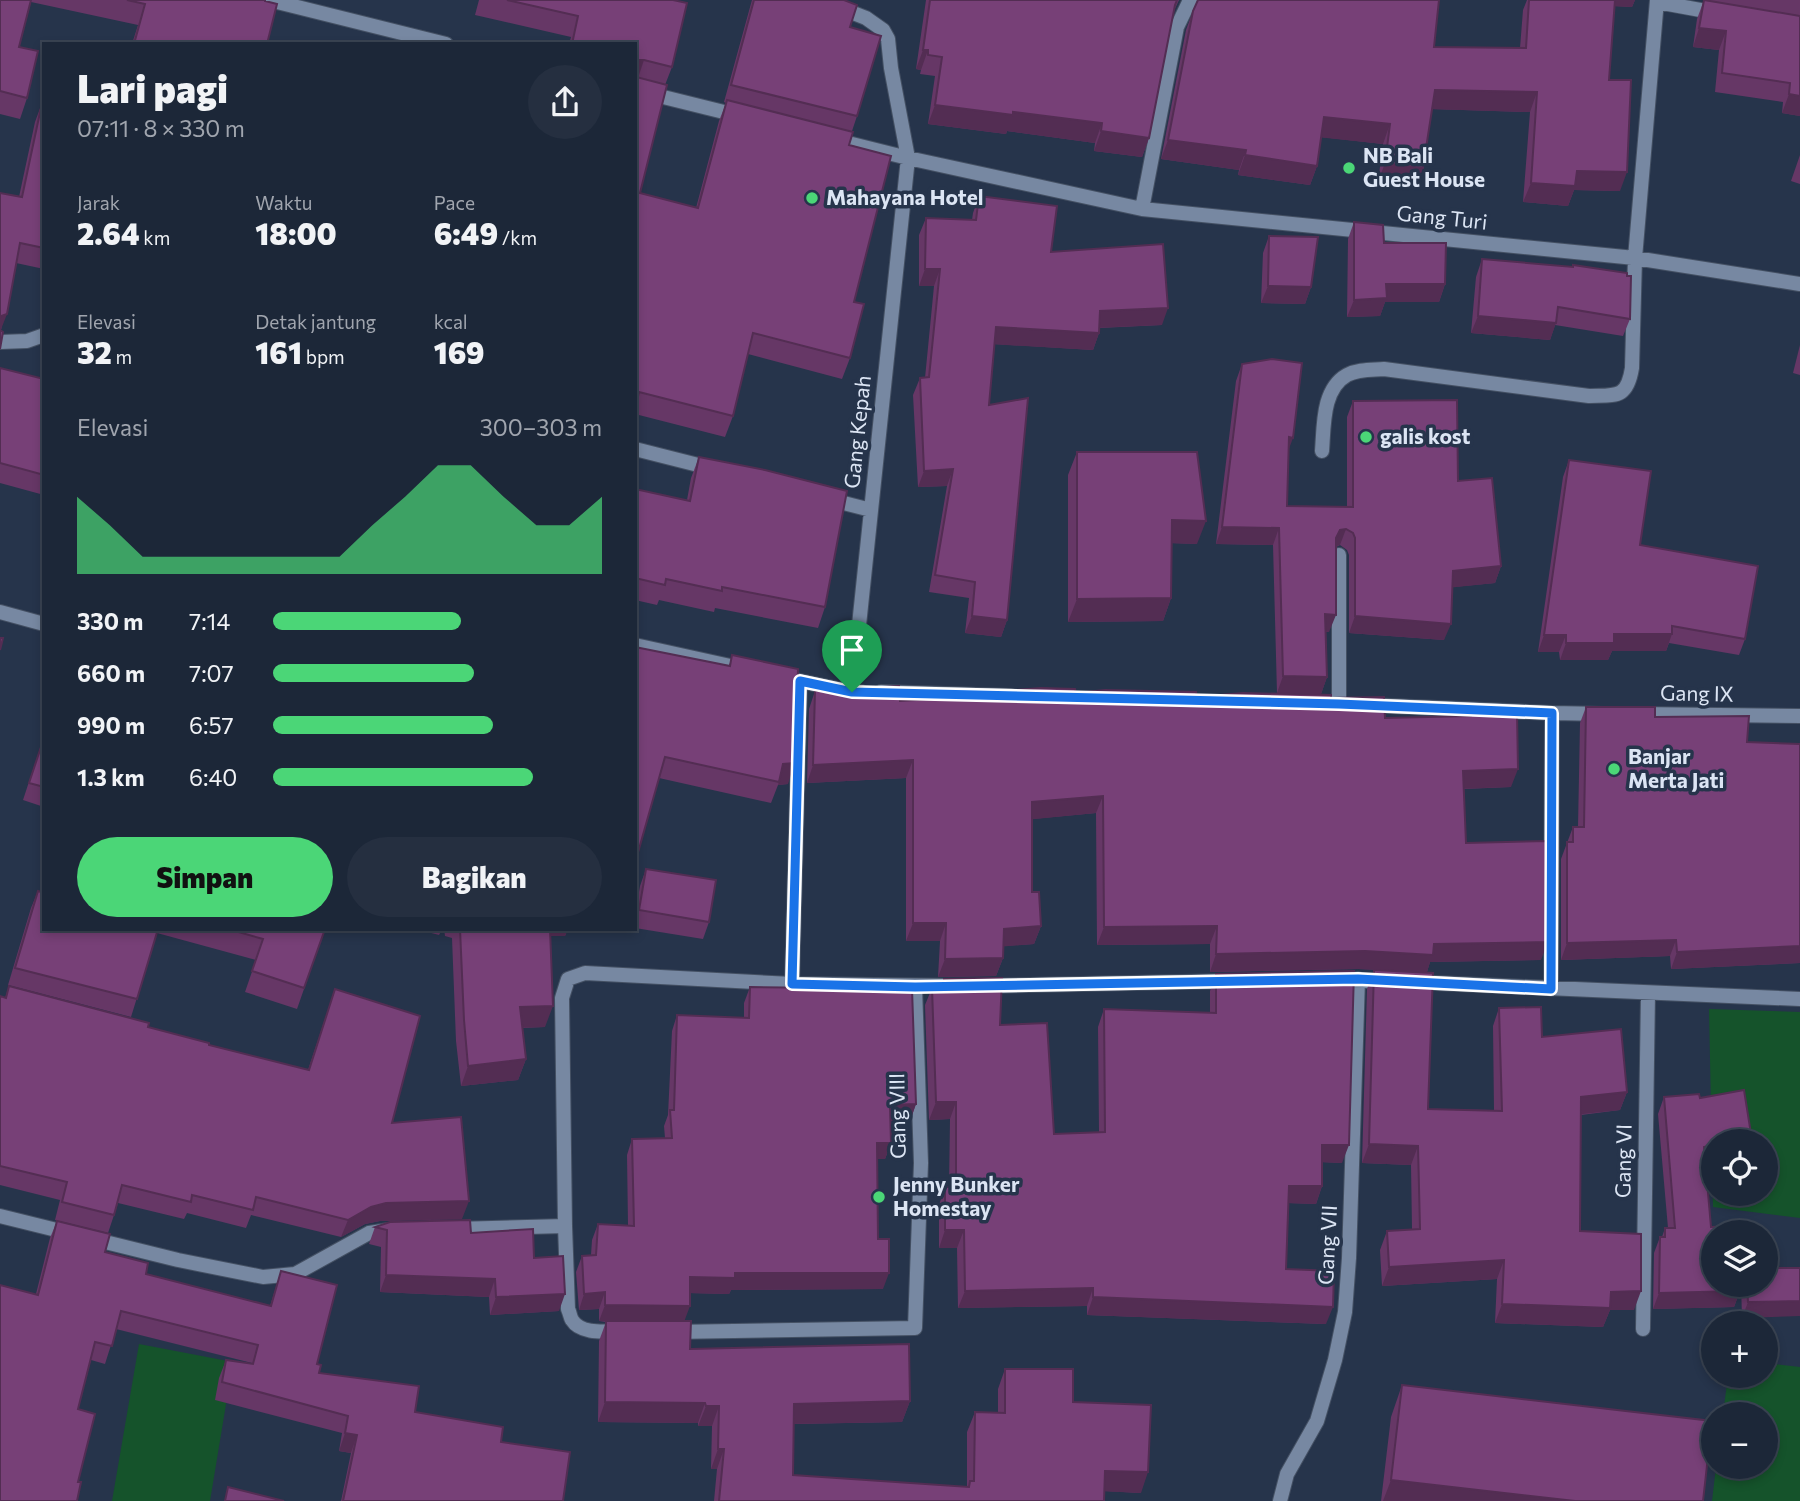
<!DOCTYPE html>
<html lang="id">
<head>
<meta charset="utf-8">
<style>
  body { margin:0; font-family:Commissioner,sans-serif; background:#252f40; color:#f1f3f6; height:100vh; display:flex; flex-direction:column; font-size:26px; white-space:nowrap }
  * { box-sizing:border-box; margin:0 }
  p { font-size:23px; color:#a0a5ae }
  .icon { flex:none; width:38px; height:38px; fill:none; stroke:currentColor; stroke-width:2; stroke-linecap:round; stroke-linejoin:round }
  .map { position:relative; flex:1; overflow:hidden }
  .drawer { position:absolute; left:42px; top:42px; width:595px; height:889px; display:flex; flex-direction:column; background:#1c2738; border-radius:0px; box-shadow:0 4px 10px #0003,0 0 0 2px #3a4453 }
  .drawer>* { flex:none }
  .fabs { position:absolute; left:1701px; top:1129px; display:grid; gap:14px }
  .fabs a { display:grid; place-items:center; width:77px; height:77px; border-radius:50%; background:#1c2738; box-shadow:0 4px 10px #0003,0 0 0 2px #3a4453; font-size:35px }
  .pin { position:absolute; display:grid; place-items:center; width:60px; height:60px; color:#fff; margin:-72px -30px; border-radius:50% 50% 50% 0; rotate:-45deg; box-shadow:0 0 7px #0007 }
  .pin .icon { rotate:45deg }
  .round { display:grid; place-items:center; flex:none; width:74px; height:74px; border-radius:37px; background:#252f40 }
  .summary { display:flex; align-items:center; justify-content:space-between; height:119px; padding:0 35px }
  h1 { font-size:38px; font-weight:800; line-height:52px }
  .figures { display:grid; grid-template-columns:repeat(3,1fr); gap:10px; height:119px; padding:7px 35px }
  .figures div { display:grid; align-content:center }
  .figures b { font-size:30px; font-weight:800 }
  .figures small { font-size:19px; font-weight:400 }
  .figures p { font-size:19px }
  .chart { height:196px; padding:14px 35px }
  .chart p { display:flex; justify-content:space-between }
  .chart svg { width:100%; height:126px; margin-top:7px; fill:#4bd677; opacity:.7 }
  .button { display:flex; gap:14px; margin-top:auto; padding:14px 35px }
  .button a { flex:1; height:80px; border-radius:42px; background:#4bd677; color:#111; font-size:28px; font-weight:800; line-height:80px; text-align:center }
  .button a+a { background:#252f40; color:#f1f3f6 }
  ul { padding:0 35px; list-style:none; font-size:23px }
  li { display:grid; grid-template-columns:112px 84px 1fr; align-items:center; height:52px }
  li i { height:18px; border-radius:9px; background:#4bd677 }
  .map>svg:first-child { display:block }
  .green { fill:#15532b; fill-rule:evenodd }
  .lines { fill:none; stroke-linecap:round; stroke-linejoin:round }
  .street-casing { stroke:#445063; stroke-width:16 }
  .street { stroke:#7788a2; stroke-width:14 }
  .wall { fill:#663766 }
  .shaded-wall { fill:#532d53 }
  .building { fill:#774077; stroke:#532d53; stroke-width:2 }
  .route-casing { stroke:#fff; stroke-width:14 }
  .route { stroke:#1a73e8; stroke-width:9 }
  .poi-dot { fill:#4bd677; stroke:#26344b; stroke-width:2.5 }
  .labels { text-anchor:middle; stroke-width:7; stroke-linejoin:round; paint-order:stroke }
  .poi-label { font-size:21px; font-weight:bold; fill:#dce5f4; stroke:#26344b; text-anchor:start }
  .street-label { font-size:21px; fill:#dce5f4; stroke:#26344b }
</style>
</head>
<body>
<div class="map">
<svg width="1800" height="1501" viewBox="0 0 1800 1501">
  <rect width="100%" height="100%" fill="#26344b"/>
  <!-- green -->
  <path class="green" d="M1709 1009 1800 1012V1218L1713 1207ZM1713 1141H1766V1194H1713Z
    M139 1344 233 1362 210 1501H112Z
    M1766 1363 1800 1367V1501H1712L1716 1467 1766 1466V1414H1723L1728 1376H1766Z"/>
  <g class="lines">
    <!-- street casing -->
    <g class="street-casing">
      <path id="street" d="M269 0 446 44
        M820 0 866 18 883 30 888 39 891 68 908 158 852 692
        M1657 2 1717 13
        M635 90 740 116
        M832 139 908 158 1142 209 1635 258 1657 0
        M1142 209 1177 27 1190 0
        M0 342 27 341 44 335
        M635 449 714 469
        M1322 451C1324 426 1322 389 1347 375 1358 369 1372 370 1384 369L1589 396C1616 395 1627 399 1632 368L1635 258 1800 284
        M828 499 871 510
        M1339 555V704
        M0 612 44 624
        M635 645 744 669
        M781 677 852 692H861
        M881 692 1011 696
        M1368 705 1552 713 1603 714
        M1637 714 1800 716
        M1336 980 1390 981
        M1413 982 1800 999
        M792 984 800 681
        M983 986 1232 981
        M1551 989 1552 713
        M0 1216 178 1260 263 1277 295 1274 369 1233 389 1230
        M455 1229 565 1226
        M1643 1329 1648 993
        M621 1331C607 1331 581 1335 572 1320 570 1317 570 1313 568 1309L565 1226 562 998 568 979 585 973 792 984 959 986
        M673 1332 915 1328 921 1163 915 987
        M1280 1501 1287 1474 1317 1421 1335 1360 1345 1312 1349 1258 1358 979"/>
    </g>
    <!-- street -->
    <use href="#street" class="street"/>
  </g>
  <!-- wall -->
  <path class="wall" d="M0 0H265L267 44H132L138 25 31 2 19 47 27 98 20 119 0 114Z
    M479 0H673L672 67 665 85 640 193 696 208 719 121 726 103 724 102 752 0H844L850 27 857 116 852 131 849 145 854 302 850 358 842 379 748 354 733 416 725 437 635 414V44H569L571 37 475 15Z
    M926 0H1179L1173 13 1149 138 1142 157 1094 151 1095 143 1007 131 1006 134 928 124 935 76 920 74 921 70 916 69Z
    M1527 0H1635L1632 7 1614 6 1609 80 1620 191 1574 190 1568 206 1523 202 1530 112 1432 109 1416 187 1378 182 1383 144 1321 137 1317 166 1310 185 1238 175 1239 170 1161 159 1186 30 1193 11 1434 47 1520 48 1523 10Z
    M1701 0H1800V116L1782 113 1783 102 1715 92 1719 50 1693 47 1697 19 1704 0Z
    M42 103 44 104V269L16 263 1 330 0 349V193L19 197 35 122Z
    M1800 155V184L1791 181Z
    M979 196 1051 252 1162 325 1099 328V333L1093 350 994 344 989 405 1007 620 1001 637 965 633 969 598 929 592 947 486 918 487 913 395 920 378H925L934 286H919V235L926 218 972 220 973 213Z
    M1354 222 1445 284 1439 302H1385L1380 316 1347 317 1348 239Z
    M1269 236 1311 287 1305 304 1261 303 1263 253Z
    M1482 259 1630 319 1623 336 1555 325 1550 340 1471 333 1476 277Z
    M1800 345V375L1793 373Z
    M1242 364 1288 449 1287 506 1347 507V417L1353 401 1458 481 1501 566 1495 583 1453 587 1444 640 1349 633V555L1347 550 1340 545 1336 547 1329 632H1326L1327 677 1321 694 1277 693 1273 545 1216 544 1236 381Z
    M0 368 44 379V495L0 483Z
    M1077 452 1197 544 1172 543 1171 598 1163 621 1068 622V475Z
    M699 457 825 607 818 628 715 608 714 612 659 600 657 605 635 600V489L687 500 691 478Z
    M1569 460 1640 545 1745 639 1739 655 1669 643 1666 651H1612L1608 660H1560L1559 652H1538L1563 477Z
    M635 647 729 666 732 655 788 784 778 785 771 803 659 778 635 860Z
    M1017 690 1197 697 1331 698 1385 718 1470 716 1471 713 1511 787 1464 789 1466 843 1541 960 1430 962 1427 972 1358 969 1210 972V944L1097 945 1096 813 1032 819V892L1041 926 1034 944 1003 946V958L996 976 938 977 940 941H906V778L807 783 809 709 815 691 900 701 1016 694Z
    M1586 707 1655 717 1747 742 1800 744V963L1671 969 1670 956 1561 960V859L1573 827H1578L1580 723Z
    M44 736V807L23 800Z
    M646 869 709 922 703 939 635 928V915L640 886Z
    M38 891 44 929H325L297 1009 245 992 256 960 157 933 131 1017 8 985 31 908Z
    M416 929H442L439 935Z
    M444 929H568L565 936H550L545 1027 522 1028 526 1059 518 1080 461 1086 456 1041 452 938 445 936Z
    M1374 970 1428 1109 1494 1110 1493 1026 1499 1008 1542 1037 1627 1092 1620 1110 1581 1115 1580 1231 1634 1310H1610L1603 1327 1495 1323 1497 1279 1382 1286 1380 1250 1387 1231 1412 1229 1411 1165 1362 1163 1367 989Z
    M1216 974 1342 1163 1322 1162V1186L1316 1204 1289 1203 1286 1269 1326 1324 1087 1315V1306L958 1308 957 1248H939V1205L945 1187H949L950 1119 929 1120 925 1005 932 988H941L944 979 1000 1025 1054 1134 1099 1132 1098 1027 1104 1009 1210 1013V991Z
    M9 986 209 1045 308 1070 335 989 392 1123 462 1219 380 1221 365 1224 341 1237 251 1215 246 1228 187 1213 184 1219 118 1203 108 1233 55 1220 60 1200 0 1185V996L5 998Z
    M750 987 916 1104 910 1121H890L891 1143 885 1159H877L878 1239 883 1289 731 1290 729 1294 690 1293 684 1321 690 1349 910 1401 902 1422 794 1424 793 1475 967 1487V1432L975 1412 998 1413V1389L1005 1369 1073 1402 1141 1493 1105 1491 1104 1501H714L717 1469H711L712 1426H698V1423L598 1422 599 1341 606 1322 599 1321V1309L579 1310 576 1272 582 1256 591 1255 592 1240 598 1224 628 1225 627 1155 632 1139 665 1138 664 1126 668 1115 672 1031 677 1015 744 1018V1003Z
    M1664 1097 1713 1161 1705 1162 1711 1227 1740 1291 1734 1307 1653 1309 1654 1253 1660 1237H1662L1665 1228H1668L1658 1114Z
    M57 1221 105 1252 146 1274 270 1306 281 1271 319 1373 415 1412 501 1442 563 1501H341L351 1453 339 1451 342 1433 215 1400 219 1378 226 1360 251 1364 252 1363 116 1329 105 1364 91 1360 78 1409V1482L36 1294 50 1238Z
    M375 1227 471 1233 534 1258 559 1311 490 1315 489 1297 380 1292 381 1247 369 1244Z
    M1741 1284H1766L1742 1318Z
    M1402 1385 1703 1501H1381L1391 1417Z"/>
  <!-- shaded-wall -->
  <path class="shaded-wall" d="M1611 0H1635L1632 7 1609 6Z
    M1699 28 1726 31 1719 50 1693 47Z
    M923 50H928L921 70 916 69Z
    M639 60H644L637 81H635V64Z
    M1435 90 1537 92 1530 112 1428 109Z
    M1789 94 1800 96V116L1782 113Z
    M935 105 1013 112 1102 123 1095 143 1007 131 1006 134 928 124Z
    M1324 117 1390 124 1383 144 1317 137Z
    M1101 131 1149 138 1142 157 1094 151Z
    M1168 140 1246 150 1239 170 1161 159Z
    M1245 155 1317 166 1310 185 1238 175Z
    M1385 163 1423 168 1416 187 1378 182Z
    M1577 171 1627 172 1620 191 1574 190 1568 206 1523 202 1531 183Z
    M925 269H940L934 286H919Z
    M1386 284H1445L1439 302H1385L1380 316 1347 317 1354 300Z
    M1268 286 1311 287 1305 304 1261 303Z
    M1168 308 1162 325 1093 328 1100 311Z
    M7 314 0 332V318L1 316Z
    M1478 316 1556 323 1550 340 1471 333Z
    M996 327 1099 333 1093 350 990 344Z
    M1289 437 1293 438 1287 454Z
    M953 469 947 486 918 487 924 471Z
    M1172 520 1206 521 1197 544 1163 543Z
    M1222 527 1279 528 1273 545 1216 544Z
    M1346 529 1340 545 1334 547 1336 538 1340 530Z
    M1501 566 1495 583 1447 588 1453 571Z
    M1171 598 1163 621 1068 622 1077 599Z
    M1325 614 1336 615 1329 632 1319 631Z
    M972 616 1007 620 1001 637 965 633Z
    M1355 616 1451 624 1444 640 1349 633Z
    M1614 634H1672L1666 651H1612L1608 660H1560L1566 643Z
    M1544 635H1566L1559 652H1538Z
    M1283 676 1327 677 1321 694 1277 693Z
    M913 760 906 778 807 783 813 765Z
    M795 763 788 784 778 785 783 764Z
    M1518 769 1511 787 1456 789 1463 771Z
    M1103 796 1096 813 1025 820 1032 802Z
    M913 923H946L940 941H906Z
    M1041 926 1034 944 997 947 1004 929Z
    M1217 926 1210 944 1097 945 1104 927Z
    M545 929H568L565 936H542Z
    M1676 940 1670 956 1561 960 1567 943Z
    M1548 942 1541 960 1430 962 1427 972 1358 969 1210 972 1216 954 1434 944Z
    M1800 946V963L1671 969 1677 952Z
    M1003 958 996 976 938 977 945 959Z
    M553 1006 545 1027 513 1028 520 1007Z
    M526 1059 518 1080 461 1086 468 1066Z
    M1627 1092 1620 1110 1574 1115 1581 1097Z
    M936 1102H956L950 1119 929 1120Z
    M916 1104 910 1121H884L890 1105Z
    M877 1143H891L885 1159H871Z
    M1369 1144 1418 1146 1411 1165 1362 1163Z
    M1322 1145H1349L1342 1163 1316 1162Z
    M1713 1145V1161L1698 1163 1704 1147Z
    M1289 1186H1322L1316 1204 1283 1203Z
    M469 1201 462 1219 380 1221 365 1224 341 1237 348 1220 371 1207 386 1203Z
    M945 1230H964L957 1248H939Z
    M1504 1260 1497 1279 1382 1286 1389 1267Z
    M735 1273H889L883 1289 731 1290 729 1294 684 1293 690 1277Z
    M386 1275 495 1279 489 1297 380 1292Z
    M1093 1288 1087 1306 958 1308 965 1291Z
    M1641 1291 1634 1310H1610L1603 1327 1495 1323 1502 1304 1611 1292Z
    M1740 1291 1734 1307 1653 1309 1659 1293Z
    M605 1292 599 1309 579 1310 584 1294Z
    M565 1294 559 1311 490 1315 496 1297Z
    M1093 1297 1333 1307 1326 1324 1087 1315Z
    M1800 1301V1316L1742 1318 1748 1302Z
    M605 1305 690 1306 684 1322 599 1321Z
    M910 1401 902 1422 787 1424 794 1404Z
    M605 1402 705 1403 698 1423 598 1422Z
    M706 1406H719L712 1426H698Z
    M345 1433 357 1435 351 1453 339 1451Z
    M718 1449H724L717 1469H711Z
    M1105 1471 1148 1472 1141 1493 1098 1491Z
    M1391 1480 1575 1501H1383Z"/>
  <!-- building -->
  <path class="building" d="M0 0H31L19 47 38 51 27 98 0 91Z
    M127 0H265V1L277 4 267 44H134L145 4Z
    M507 0H673L687 3 672 67 644 60H639L635 64V44H572L578 16Z
    M754 0H844L857 5 850 27 881 36 857 116 731 85Z
    M930 0H1177L1175 5 1149 138 1101 131 1102 123 1013 112V115L935 105 942 57 928 55V50H923Z
    M1198 0H1439L1434 47 1526 48 1529 0H1615L1609 80H1631L1627 172 1577 171 1575 186 1531 183 1537 92 1435 90 1423 168 1385 163 1390 124 1324 117 1317 166 1245 155 1246 150 1168 140 1193 11Z
    M1704 0 1800 16V96L1789 94 1790 83 1722 73 1726 31 1699 28Z
    M635 75 636 77 667 85 640 193 698 208 727 100 853 132 849 145 891 156 854 302 864 304 850 358 753 333 733 416 639 392 635 410Z
    M42 103 44 104V248L20 243 7 314 1 316 0 318V193L22 197Z
    M979 196 1057 206 1051 252 1163 244 1168 308 1100 311 1099 333 996 327 989 405 1028 398 1007 620 972 616 975 582 935 575 953 469 924 471 920 378 929 377 940 269H925L926 218 976 220Z
    M1354 222 1383 225 1384 243H1446L1445 284H1386L1387 298 1354 300Z
    M1269 236 1318 237 1311 287 1268 286Z
    M1482 259 1573 267V265L1627 273V276H1631L1630 319 1558 307 1556 323 1478 316Z
    M0 330 3 332 0 349Z
    M1272 359 1302 363 1293 438 1289 437 1287 506 1353 507V401L1457 400 1458 481 1492 478 1501 566 1453 571 1451 624 1355 616V538L1353 533 1346 529 1340 530 1336 538V615L1325 614 1327 677 1283 676 1279 528 1222 527 1242 364Z
    M0 368 44 379V475L0 463Z
    M1077 452H1197L1206 521 1172 520 1171 598 1077 599Z
    M699 457 765 470 847 491 825 607 722 587V591L666 579 665 585 635 578V489L690 501Z
    M1569 460 1651 471 1640 545 1758 566 1745 639 1672 626V634H1614V643H1566V635H1544Z
    M0 638H3L0 650Z
    M635 647 730 666 732 655 798 669 795 763 783 764 779 782 665 757 637 856 635 855Z
    M899 686 900 701 1018 694 1017 690 1041 688 1075 689 1076 693 1105 690 1196 692 1197 697 1243 693 1331 695V698L1384 697 1385 718 1471 716V713H1517L1518 769 1463 771 1466 843 1548 841V942L1434 944 1433 955 1365 951 1216 954 1217 926 1104 927 1103 796 1032 802V892H1039L1041 926 1004 929 1003 958 945 959 946 923H913V760L813 765 815 691Z
    M1586 707H1655V717L1749 716 1747 742 1800 744V946L1677 952 1676 940 1567 943V842H1573V827H1584Z
    M44 738V787L29 783Z
    M646 869 716 880 709 922 639 910Z
    M38 891 44 893V929H158L137 999 15 968Z
    M228 929H325L304 988 252 971 263 939Z
    M460 929H550L553 1006 520 1007 526 1059 468 1066 464 1020Z
    M1374 970 1433 973 1428 1109 1502 1111 1499 1008 1541 1007 1542 1037 1621 1029 1627 1092 1581 1097 1580 1231 1641 1234V1291L1611 1292 1610 1308 1502 1304 1504 1260 1389 1267 1387 1231 1420 1229 1418 1146 1369 1144Z
    M1354 971 1349 1145H1322V1186H1289L1286 1269 1334 1271 1333 1307 1093 1297V1288L965 1291 964 1230H945V1187H956V1102H936L932 988H944V979L1002 978 1000 1025 1047 1023 1054 1134 1105 1132 1104 1009 1216 1013V974Z
    M9 986 149 1023 148 1027 209 1043V1045L309 1070 335 989 420 1016 392 1123 461 1117 469 1201 386 1203 371 1207 348 1220 256 1197 253 1210 192 1195 191 1202 122 1185 114 1215 62 1202 67 1182 0 1166V996L6 998Z
    M750 987 912 989 916 1104 890 1105 891 1143H877L878 1239H889V1273H735V1278L690 1277V1306L605 1305V1292L584 1294 582 1256 596 1255 598 1224 634 1226 632 1139 672 1138 670 1110H674L677 1015 749 1018Z
    M1744 1090 1752 1140 1713 1141V1145L1704 1147 1711 1227 1739 1226V1232H1713V1284H1740V1291L1659 1293 1660 1237H1665V1228H1675L1664 1097 1699 1094 1700 1098Z
    M470 1220 471 1233 533 1229 534 1258 563 1256 565 1294 496 1297 495 1279 386 1275 387 1230 375 1227 390 1222Z
    M57 1221 110 1234 105 1252 148 1263 146 1274 271 1306 281 1271 337 1285 317 1364 321 1365 319 1373 419 1386 415 1412 503 1427 501 1442 570 1452 563 1501H343L357 1435 345 1433 348 1416 222 1382 226 1360 253 1364 258 1345 121 1311 112 1346 95 1342 78 1409 95 1414 78 1482H81L77 1501H0V1285L38 1295Z
    M1766 1268H1800V1301L1748 1302 1747 1284H1766Z
    M606 1321H691L690 1349 909 1344 910 1401 794 1404 793 1475 969 1487 970 1481H974L975 1412 1005 1413V1369H1073V1402L1151 1405 1148 1472 1105 1471 1104 1501H719L724 1449H718L719 1406H706L705 1403 605 1402Z
    M1402 1385 1712 1421 1703 1501H1575L1391 1480Z
    M228 1487 284 1501H225Z"/>
  <g class="lines">
    <!-- route casing -->
    <g class="route-casing">
      <path id="route" d="M800 681 852 692 1339 704 1552 713 1551 989 1358 979 915 987 792 984Z"/>
    </g>
    <!-- route -->
    <use href="#route" class="route"/>
  </g>
  <!-- markers -->
  <g class="poi-dot">
    <circle cx="1349" cy="168" r="7"/>
    <circle cx="812" cy="198" r="7"/>
    <circle cx="1366" cy="437" r="7"/>
    <circle cx="1614" cy="769" r="7"/>
    <circle cx="879" cy="1197" r="7"/>
  </g>
  <g class="labels">
    <!-- poi labels -->
    <g class="poi-label">
      <text x="1363" y="163">NB Bali<tspan x="1363" dy="24">Guest House</tspan></text>
      <text x="826" y="205">Mahayana Hotel</text>
      <text x="1380" y="444">galis kost</text>
      <text x="1628" y="764">Banjar<tspan x="1628" dy="24">Merta Jati</tspan></text>
      <text x="893" y="1192">Jenny Bunker<tspan x="893" dy="24">Homestay</tspan></text>
    </g>
    <!-- street labels -->
    <g class="street-label">
      <text transform="translate(1442 218) rotate(6)" y="7">Gang Turi</text>
      <text transform="translate(858 432) rotate(-84)" y="7">Gang Kepah</text>
      <text transform="translate(1697 694) rotate(1)" y="7">Gang IX</text>
      <text transform="translate(898 1116) rotate(-91)" y="7">Gang VIII</text>
      <text transform="translate(1624 1161) rotate(-89)" y="7">Gang VI</text>
      <text transform="translate(1328 1245) rotate(-87)" y="7">Gang VII</text>
    </g>
  </g>
</svg>
<div class="fabs">
<a><svg class="icon" aria-label="locate" viewBox="0 0 24 24"><circle cx="12" cy="12" r="6"/><path d="M12 2v4M12 18v4M2 12h4M18 12h4"/></svg></a>
<a><svg class="icon" aria-label="layers" viewBox="0 0 24 24"><path d="M12 4l9 5-9 5-9-5zM3 14l9 5 9-5"/></svg></a>
<a>+</a>
<a>−</a>
</div>
<div class="pin" style="left:852px;top:692px;background:#1e9e55"><svg class="icon" aria-label="arrive" viewBox="0 0 24 24"><path d="M6 21V4h12l-3 4 3 4H6"/></svg></div>
<section class="drawer">
<div class="summary"><div><h1>Lari pagi</h1><p>07:11 · 8 × 330 m</p></div><a class="round"><svg class="icon" aria-label="share" viewBox="0 0 24 24"><path d="M12 15V3M7 8l5-5 5 5M5 13v7h14v-7"/></svg></a></div>
<div class="figures">
<div><p>Jarak</p><b>2.64<small> km</small></b></div>
<div><p>Waktu</p><b>18:00</b></div>
<div><p>Pace</p><b>6:49<small> /km</small></b></div>
</div>
<div class="figures">
<div><p>Elevasi</p><b>32<small> m</small></b></div>
<div><p>Detak jantung</p><b>161<small> bpm</small></b></div>
<div><p>kcal</p><b>169</b></div>
</div>
<div class="chart"><p><span>Elevasi</span>300–303 m</p>
<svg viewBox="0 0 160 44" preserveAspectRatio="none"><path d="M0 44V17L10 27L20 38L30 38L40 38L50 38L60 38L70 38L80 38L90 27L100 17L110 6L120 6L130 17L140 27L150 27L160 17V44z"/></svg>
</div>
<ul>
<li><b>330 m</b>7:14<i style="width:57%"></i></li>
<li><b>660 m</b>7:07<i style="width:61%"></i></li>
<li><b>990 m</b>6:57<i style="width:67%"></i></li>
<li><b>1.3 km</b>6:40<i style="width:79%"></i></li>
</ul>
<div class="button"><a>Simpan</a><a>Bagikan</a></div>
</section>
</div>
</body>
</html>
